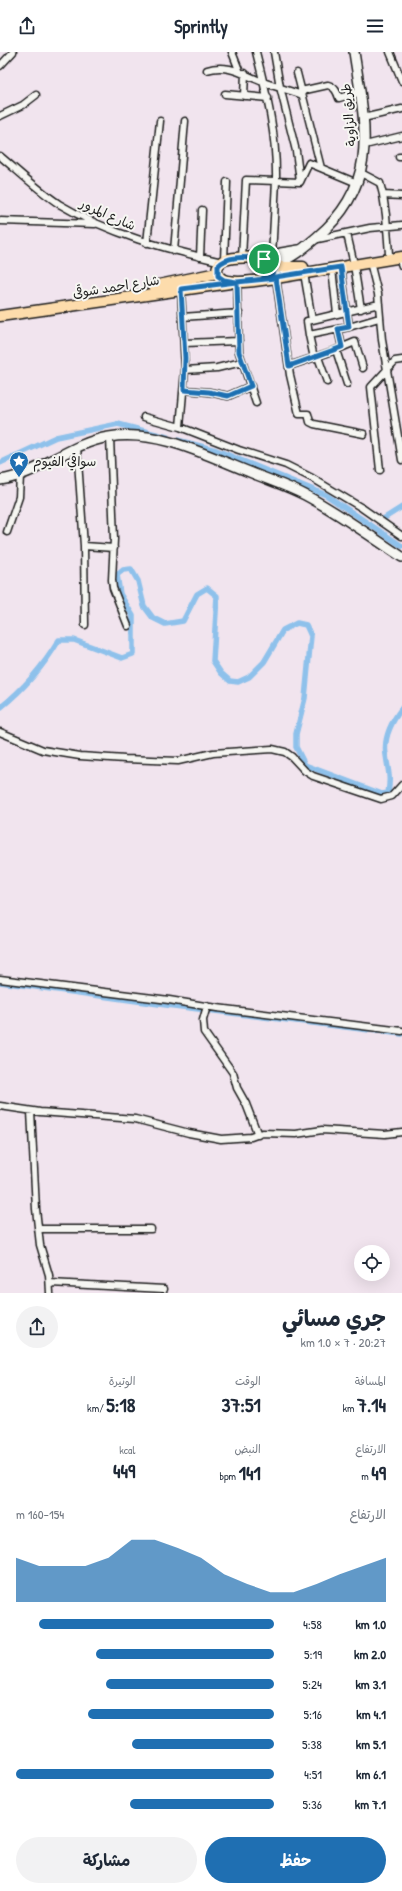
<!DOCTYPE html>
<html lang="ar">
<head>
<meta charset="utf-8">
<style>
  body { margin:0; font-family:"Patrick Hand","Playpen Sans Arabic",sans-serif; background:#f2f2f3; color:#1f2937; direction:rtl; height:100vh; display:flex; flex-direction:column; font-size:15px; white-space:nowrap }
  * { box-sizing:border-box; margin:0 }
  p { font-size:13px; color:#747a83 }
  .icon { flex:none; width:22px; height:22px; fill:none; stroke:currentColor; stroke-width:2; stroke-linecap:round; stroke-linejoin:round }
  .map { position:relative; height:1241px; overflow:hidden; direction:ltr }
  .details { display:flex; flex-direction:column; background:#fff; flex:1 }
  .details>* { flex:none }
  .fabs { position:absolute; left:354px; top:1193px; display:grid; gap:8px }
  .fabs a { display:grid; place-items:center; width:36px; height:36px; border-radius:50%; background:#fff; box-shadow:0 4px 16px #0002; font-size:20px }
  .pin { position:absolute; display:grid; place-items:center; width:34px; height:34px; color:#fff; margin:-17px; border:2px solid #fff; border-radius:50%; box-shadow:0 1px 4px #0007 }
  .round { display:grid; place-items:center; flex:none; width:42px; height:42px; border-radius:21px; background:#f2f2f3 }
  .head { display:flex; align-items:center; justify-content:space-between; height:68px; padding:0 16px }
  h1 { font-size:22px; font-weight:700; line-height:30px }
  .figures { display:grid; grid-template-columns:repeat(3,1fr); gap:6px; height:68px; padding:4px 16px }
  .figures div { display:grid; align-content:center }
  .figures b { font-size:20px; font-weight:700 }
  .figures small { font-size:11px; font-weight:400 }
  .figures p { font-size:11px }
  .chart { height:112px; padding:8px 16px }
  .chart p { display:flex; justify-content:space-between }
  .chart svg { width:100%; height:72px; margin-top:4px; fill:#1f6fb2; opacity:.7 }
  .action { display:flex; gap:8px; margin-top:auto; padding:8px 16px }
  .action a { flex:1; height:46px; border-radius:24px; background:#1f6fb2; color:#fff; font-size:16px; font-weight:700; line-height:46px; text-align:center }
  .action a+a { background:#f2f2f3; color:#1f2937 }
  ul { padding:0 16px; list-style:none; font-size:13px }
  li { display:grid; grid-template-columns:64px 48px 1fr; align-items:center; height:30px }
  li i { height:10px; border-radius:5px; background:#1f6fb2 }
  header { display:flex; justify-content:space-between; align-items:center; height:52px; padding:0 16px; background:#fff; font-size:18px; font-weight:700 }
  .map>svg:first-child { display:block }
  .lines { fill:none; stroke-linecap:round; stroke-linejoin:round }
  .canal { stroke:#8ec1eb; stroke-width:5.5 }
  .street-casing { stroke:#1c1c1c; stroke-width:9 }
  .secondary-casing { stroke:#1c1c1c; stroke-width:12 }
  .primary-casing { stroke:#1c1c1c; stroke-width:13 }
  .street { stroke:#f6f6f2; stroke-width:6 }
  .secondary { stroke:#f6f6f2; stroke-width:9 }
  .primary { stroke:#fddcac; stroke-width:10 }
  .route-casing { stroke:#fff; stroke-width:8 }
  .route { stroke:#1f6fb2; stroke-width:5 }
  .labels { text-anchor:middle; stroke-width:4; stroke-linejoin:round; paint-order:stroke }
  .street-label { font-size:13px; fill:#1c1c1c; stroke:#f6f6f2 }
  .poi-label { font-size:13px; fill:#1c1c1c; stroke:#f6f6f2; text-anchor:start }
</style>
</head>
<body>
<header><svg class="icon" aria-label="menu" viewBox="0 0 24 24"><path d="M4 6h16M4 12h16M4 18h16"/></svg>Sprintly<svg class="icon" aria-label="share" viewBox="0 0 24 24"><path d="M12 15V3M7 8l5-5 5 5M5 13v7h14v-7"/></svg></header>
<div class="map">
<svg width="402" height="1241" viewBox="0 0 402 1241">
  <rect width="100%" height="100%" fill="#f1e4ee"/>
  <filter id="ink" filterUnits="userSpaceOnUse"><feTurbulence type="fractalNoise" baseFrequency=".025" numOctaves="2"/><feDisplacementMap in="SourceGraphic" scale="8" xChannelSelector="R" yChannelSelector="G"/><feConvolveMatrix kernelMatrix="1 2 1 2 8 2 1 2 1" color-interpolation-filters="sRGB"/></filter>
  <g filter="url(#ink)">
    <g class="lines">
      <!-- canal -->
      <path class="canal" d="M177 388 216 398 326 443 402 494
        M0 411 56 385 118 372 167 385
        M383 467 402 455
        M0 656C25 636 43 615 59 588H74L122 606 133 602V564L120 542 117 523 123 518 131 517 138 529 144 554 153 566 165 572 183 569 197 542 207 536 217 544 213 609 221 621 230 629 238 630 249 625 264 610 283 578 297 571 306 573 311 584 305 646 296 682V695L305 713 382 742 388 741C391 724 388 719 386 703 383 685 392 669 402 656
        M0 930 166 953 402 982"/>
      <!-- street casing -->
      <g class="street-casing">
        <path id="street" d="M232 0 239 18
          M256 0C267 44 277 83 276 129L300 130 309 111 357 131
          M274 0 280 35
          M390 0 402 29
          M0 14 13 0
          M207 18C228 11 244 23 263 30 276 35 289 38 302 43
          M297 21 321 116
          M280 35 296 99 300 129
          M301 39 328 33C335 35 337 40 339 46L360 40
          M225 42 268 46
          M244 44 245 21
          M0 64 23 53 36 43
          M363 66 402 57
          M365 93 402 84
          M0 104C19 120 38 138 59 152 109 182 166 197 222 210
          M399 105H402
          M361 121 380 131 383 143 402 144
          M383 143 386 163 389 202
          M0 169 95 172
          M347 182 353 208
          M313 188 370 176 402 173
          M147 191 160 69
          M174 199 185 69
          M200 205 202 158
          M242 206 246 128 276 129 272 204
          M399 206 402 214
          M224 208 227 130
          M370 210 378 242 382 288 402 408
          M354 213 361 257
          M341 215 349 275
          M332 217 337 262
          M304 221 312 268 307 269 309 283
          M276 226 290 323 299 362H308L310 370 314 372 364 382
          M237 230 239 300 256 351
          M182 265 239 261
          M312 268 379 252
          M338 277 342 295
          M184 291 239 289
          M336 298 355 290 363 316
          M318 305 327 330
          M314 306 309 283 349 275 379 266
          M289 314 336 298 347 332
          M185 318 217 316 242 310
          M184 338 209 340 228 344 251 334
          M144 365 180 375 239 398 286 413 312 426 362 456 402 484
          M180 375 185 318 181 237
          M110 385 114 487 112 528 113 536 128 574
          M77 395 84 494 85 573
          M380 418 371 335 395 309 402 308
          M7 480 19 445 20 423
          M84 494 114 496
          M0 680 43 698 80 704 125 707 178 709 213 701 272 697 285 700 292 705 305 719 313 724 381 747 392 744 402 733
          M0 927 169 948 217 956 402 979
          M207 954 203 968 204 980 233 1021 237 1036 246 1052 258 1083
          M0 1054 40 1060 135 1067 189 1081 221 1087 251 1085 262 1081 296 1082 322 1078 385 1082 402 1080
          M31 1059 36 1157 40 1193 49 1223 50 1241
          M38 1177H151
          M50 1231 164 1237"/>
      </g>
      <!-- secondary casing -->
      <g class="secondary-casing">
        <path id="secondary" d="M264 207 281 201 299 198
          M274 213C291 207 304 196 317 185 381 131 365 73 354 0
          M0 428C38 423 70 391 109 385 158 377 208 404 252 421 269 428 288 434 305 443 339 461 370 484 402 505"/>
      </g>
      <!-- primary casing -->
      <g class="primary-casing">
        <path id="primary" d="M275 215H303
          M262 227 274 219V213L271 209C262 205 235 204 225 208 213 213 215 226 227 229 243 232 261 228 276 226L402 205
          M154 234 217 221
          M0 264 230 231"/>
      </g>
      <!-- street -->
      <use href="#street" class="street"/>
      <!-- secondary -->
      <use href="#secondary" class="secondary"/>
      <!-- primary -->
      <use href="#primary" class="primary"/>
    </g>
  </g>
  <g class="lines" filter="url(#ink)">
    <!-- route casing -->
    <g class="route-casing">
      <path id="route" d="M264 207C249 206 228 202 218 214V224L224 228 236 230 181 237 185 306 184 338 209 340 228 344 251 334 239 300 237 230 276 226 289 314 342 295 338 277 349 275 341 215 262 227 272 221 275 217 272 210 264 207"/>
    </g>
    <!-- route -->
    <use href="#route" class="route"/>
  </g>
  <!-- icons -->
  <defs>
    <g id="sight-pin" transform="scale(1)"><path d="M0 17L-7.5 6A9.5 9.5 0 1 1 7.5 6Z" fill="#1f6fb2" stroke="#f6f6f2"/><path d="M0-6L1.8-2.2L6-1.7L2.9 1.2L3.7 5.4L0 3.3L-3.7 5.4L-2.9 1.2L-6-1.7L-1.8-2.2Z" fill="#fff"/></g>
  </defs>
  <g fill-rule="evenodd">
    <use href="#sight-pin" x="19" y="409"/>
  </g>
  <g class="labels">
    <!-- street labels -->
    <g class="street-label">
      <text transform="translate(348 63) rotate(-95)" y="5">طريق الزاوية</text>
      <text transform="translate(108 162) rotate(24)" y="5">شارع المرور</text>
      <text transform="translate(116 234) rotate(-9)" y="5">شارع احمد شوقى</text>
    </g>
    <!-- poi labels -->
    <g class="poi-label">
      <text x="33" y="414">سواقي الفيوم</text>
    </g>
  </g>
</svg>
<div class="fabs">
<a><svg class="icon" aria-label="locate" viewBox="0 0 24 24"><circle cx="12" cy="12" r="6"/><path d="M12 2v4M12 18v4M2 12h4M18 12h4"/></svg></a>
</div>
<div class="pin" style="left:264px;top:207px;background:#1e9e55"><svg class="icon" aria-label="arrive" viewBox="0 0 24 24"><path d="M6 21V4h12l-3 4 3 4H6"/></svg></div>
</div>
<section class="details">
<div class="head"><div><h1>جري مسائي</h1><p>20:27 · 7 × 1.0 km</p></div><a class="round"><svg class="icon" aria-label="share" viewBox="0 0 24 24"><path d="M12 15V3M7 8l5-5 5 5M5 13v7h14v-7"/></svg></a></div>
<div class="figures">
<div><p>المسافة</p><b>7.14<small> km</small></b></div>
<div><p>الوقت</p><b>37:51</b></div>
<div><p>الوتيرة</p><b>5:18<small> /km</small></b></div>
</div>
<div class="figures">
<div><p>الارتفاع</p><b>49<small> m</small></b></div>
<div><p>النبض</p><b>141<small> bpm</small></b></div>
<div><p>kcal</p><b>449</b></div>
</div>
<div class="chart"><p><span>الارتفاع</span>154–160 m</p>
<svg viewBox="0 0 160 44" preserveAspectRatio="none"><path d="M0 44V17L10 22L20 22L30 22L40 17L50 6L60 6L70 11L80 17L90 27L100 33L110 38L120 38L130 33L140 27L150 22L160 17V44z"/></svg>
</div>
<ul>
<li><b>1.0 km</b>4:58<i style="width:91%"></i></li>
<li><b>2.0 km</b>5:19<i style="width:69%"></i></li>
<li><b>3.1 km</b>5:24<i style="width:65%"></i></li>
<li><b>4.1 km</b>5:16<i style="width:72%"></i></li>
<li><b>5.1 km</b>5:38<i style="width:55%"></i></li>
<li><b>6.1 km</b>4:51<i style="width:100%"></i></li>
<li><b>7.1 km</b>5:36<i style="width:56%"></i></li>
</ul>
<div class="action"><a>حفظ</a><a>مشاركة</a></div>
</section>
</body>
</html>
